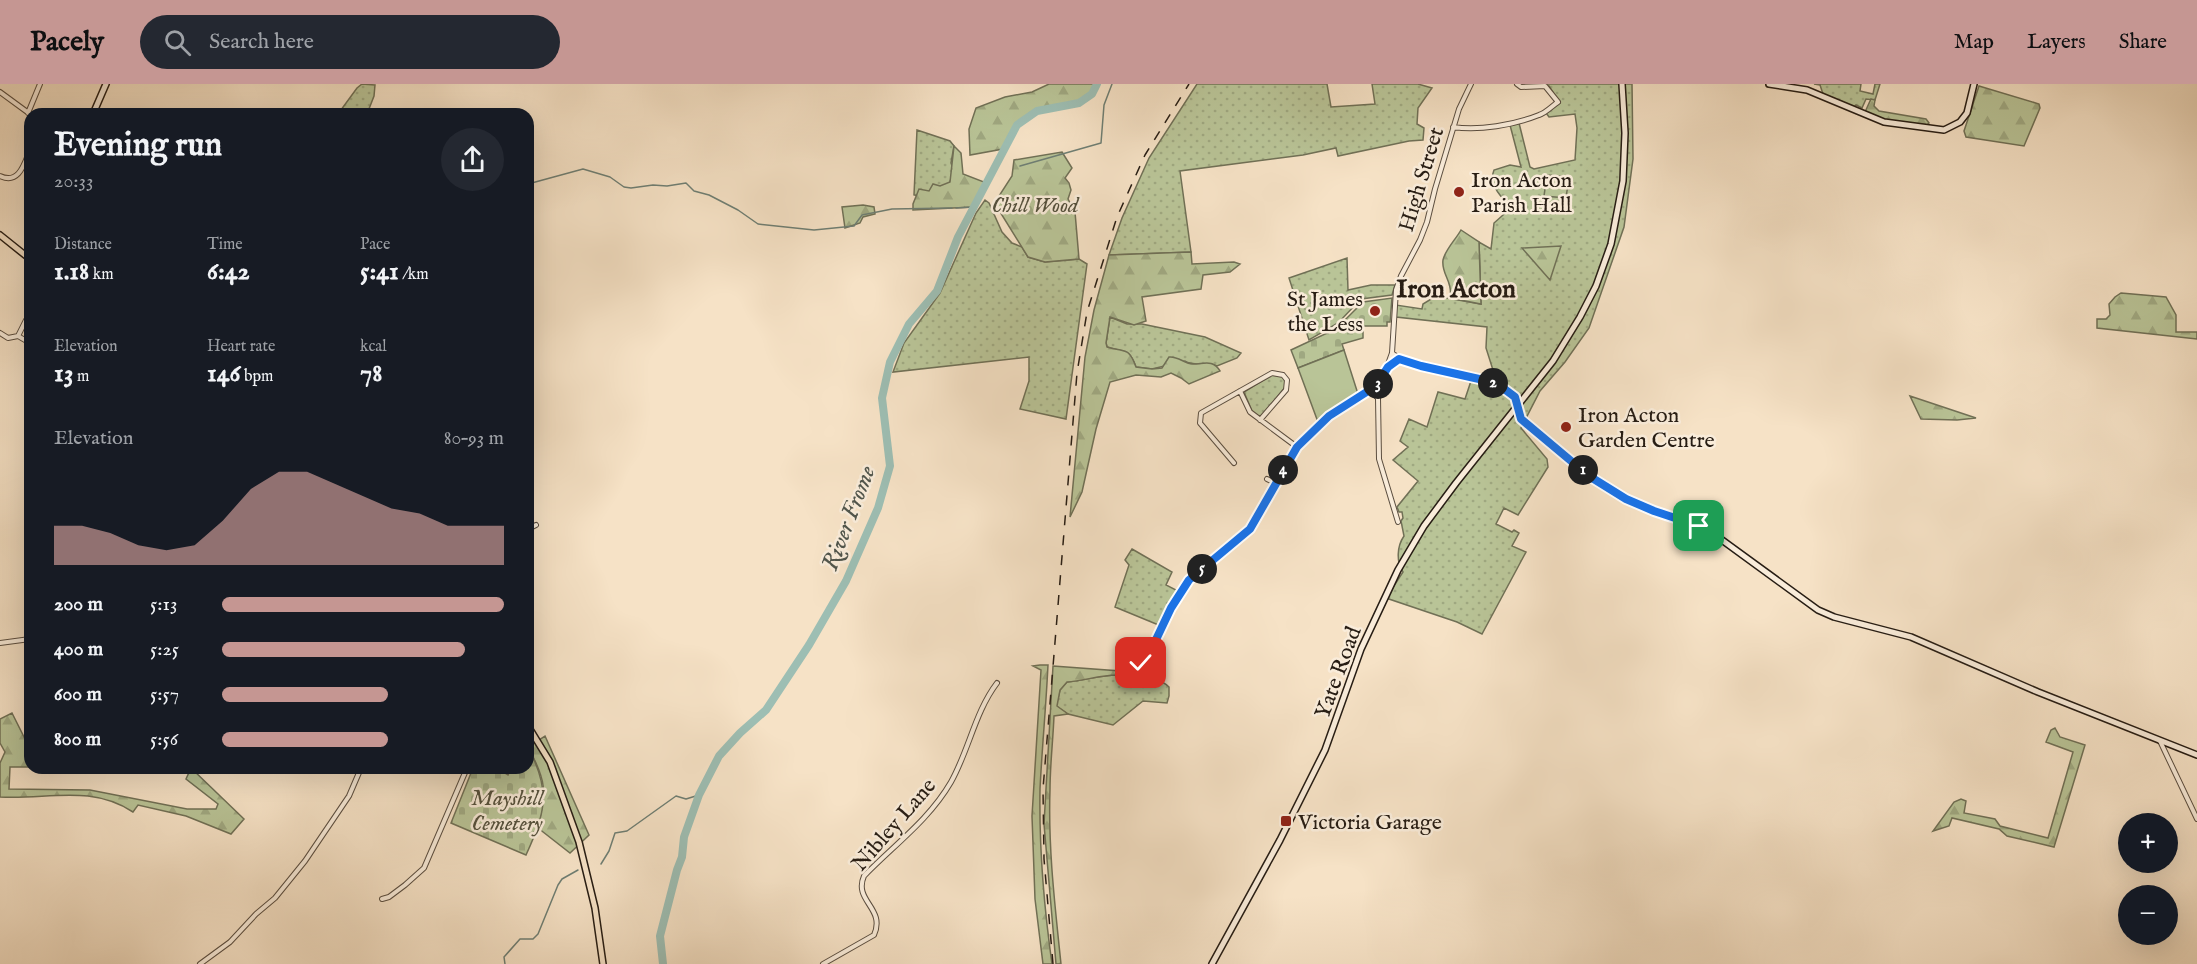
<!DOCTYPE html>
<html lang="en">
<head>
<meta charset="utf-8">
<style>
  body { margin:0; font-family:"IM FELL English",serif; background:#242831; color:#f1f3f6; height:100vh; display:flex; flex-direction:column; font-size:22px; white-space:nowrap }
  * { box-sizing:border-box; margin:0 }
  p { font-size:20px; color:#9ea1a6 }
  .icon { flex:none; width:33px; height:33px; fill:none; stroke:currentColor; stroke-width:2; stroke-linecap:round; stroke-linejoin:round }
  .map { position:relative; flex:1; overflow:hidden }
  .details { position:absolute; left:24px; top:24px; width:510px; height:666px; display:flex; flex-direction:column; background:#171b24; border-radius:18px; box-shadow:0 6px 24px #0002 }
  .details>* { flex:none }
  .fabs { position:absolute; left:2118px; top:729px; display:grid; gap:12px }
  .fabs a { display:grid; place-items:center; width:60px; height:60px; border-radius:50%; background:#171b24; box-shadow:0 6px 24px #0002; font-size:30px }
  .pin { position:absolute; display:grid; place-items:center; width:51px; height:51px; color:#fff; margin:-26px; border-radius:12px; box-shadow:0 3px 9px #0006 }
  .km { position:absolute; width:30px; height:30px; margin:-15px; border-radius:50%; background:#222; color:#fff; font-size:16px; line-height:30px; text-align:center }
  .round { display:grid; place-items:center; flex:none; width:63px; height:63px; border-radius:32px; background:#242831 }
  .overview { display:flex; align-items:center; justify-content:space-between; height:102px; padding:0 30px }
  h1 { font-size:33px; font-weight:800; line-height:45px }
  .metrics { display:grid; grid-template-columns:repeat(3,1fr); gap:9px; height:102px; padding:6px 30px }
  .metrics div { display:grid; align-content:center }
  .metrics b { font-size:26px; font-weight:800 }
  .metrics small { font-size:16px; font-weight:400 }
  .metrics p { font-size:16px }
  .chart { height:168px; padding:12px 30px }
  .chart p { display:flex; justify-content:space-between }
  .chart svg { width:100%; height:108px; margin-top:6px; fill:#c59692; opacity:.7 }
  ul { padding:0 30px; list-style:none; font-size:20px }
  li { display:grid; grid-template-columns:96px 72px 1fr; align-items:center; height:45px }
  li i { height:15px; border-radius:8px; background:#c59692 }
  header { display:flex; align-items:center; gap:36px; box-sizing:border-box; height:84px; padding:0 30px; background:#c59692; color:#111 }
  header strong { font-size:28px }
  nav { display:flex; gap:33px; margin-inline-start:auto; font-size:21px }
  .search { width:420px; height:54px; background:#242831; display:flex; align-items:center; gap:15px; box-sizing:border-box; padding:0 21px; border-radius:33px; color:#9ea1a6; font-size:22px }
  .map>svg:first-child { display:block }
  .grass { fill:url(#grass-dots); stroke:#707056; stroke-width:1.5 }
  .forest { fill:url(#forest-firs); stroke:#707056; stroke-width:1.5 }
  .cemetery { fill:url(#cemetery-stones); stroke:#707056; stroke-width:1.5 }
  .garden { fill:#b9c497; stroke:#707056; stroke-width:1.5 }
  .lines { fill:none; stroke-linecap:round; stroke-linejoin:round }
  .stream { stroke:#6e7e73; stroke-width:1.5 }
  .river { stroke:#9dbeb3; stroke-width:8 }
  .street-casing { stroke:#5b4e40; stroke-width:6 }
  .secondary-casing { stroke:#271d14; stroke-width:8 }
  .primary-casing { stroke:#271d14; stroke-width:8 }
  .street { stroke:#f9ecda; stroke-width:4 }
  .secondary { stroke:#f9ecda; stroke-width:5 }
  .primary { stroke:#f6e2c6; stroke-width:5 }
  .rail { stroke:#271d14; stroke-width:1.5; stroke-dasharray:10 10; stroke-linecap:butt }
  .route-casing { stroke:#fff; stroke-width:12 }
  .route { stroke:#1a73e8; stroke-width:8 }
  .poi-dot { fill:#8f2418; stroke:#f9ecda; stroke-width:2 }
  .labels { text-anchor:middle; stroke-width:5; stroke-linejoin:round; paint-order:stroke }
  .street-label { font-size:22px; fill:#271d14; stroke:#f9ecda }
  .poi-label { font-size:22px; fill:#271d14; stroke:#f9ecda; text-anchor:start }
  .park-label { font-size:22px; font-style:italic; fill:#534f3b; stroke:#f9ecda }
  .water-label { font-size:24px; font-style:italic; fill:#50554c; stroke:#f9ecda }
  .quarter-label { font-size:26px; font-weight:bold; fill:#271d14; stroke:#f9ecda }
</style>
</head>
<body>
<header>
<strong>Pacely</strong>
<div class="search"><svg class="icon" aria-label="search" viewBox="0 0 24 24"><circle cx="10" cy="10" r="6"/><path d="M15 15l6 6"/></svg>Search here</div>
<nav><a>Map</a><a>Layers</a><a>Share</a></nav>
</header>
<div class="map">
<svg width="2197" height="880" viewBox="0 0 2197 880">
  <defs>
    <pattern id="grass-dots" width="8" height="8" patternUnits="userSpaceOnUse" patternTransform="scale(1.5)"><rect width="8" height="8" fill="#b9c497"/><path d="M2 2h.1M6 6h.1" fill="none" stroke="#9fa881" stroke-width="1.8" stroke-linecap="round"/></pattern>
    <pattern id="forest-firs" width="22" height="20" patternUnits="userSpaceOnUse" patternTransform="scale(1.5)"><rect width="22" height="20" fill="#b9c497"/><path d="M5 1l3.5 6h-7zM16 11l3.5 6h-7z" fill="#9fa881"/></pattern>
    <pattern id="cemetery-stones" width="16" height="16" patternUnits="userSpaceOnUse" patternTransform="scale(1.5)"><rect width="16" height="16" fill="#b9c497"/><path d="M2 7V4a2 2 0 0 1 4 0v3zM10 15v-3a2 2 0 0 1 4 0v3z" fill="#9fa881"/></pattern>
  </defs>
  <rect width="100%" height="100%" fill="#f6e2c6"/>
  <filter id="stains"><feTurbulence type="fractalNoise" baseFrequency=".00333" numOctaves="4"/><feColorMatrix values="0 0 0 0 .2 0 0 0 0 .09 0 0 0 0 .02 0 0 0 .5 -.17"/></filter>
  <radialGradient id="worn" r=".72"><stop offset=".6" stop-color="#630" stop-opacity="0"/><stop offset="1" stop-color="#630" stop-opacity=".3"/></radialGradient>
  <!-- grass -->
  <path class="grass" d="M362 0 375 1 374 12 367 30H338L357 4Z
    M1197 0H1327L1331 23 1375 20 1372 0H1418L1432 4 1418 24 1417 40 1424 44 1423 56 1409 57 1338 72 1336 64 1303 71 1180 87 1191 168 1109 171 1122 134 1149 74Z
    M1521 0H1632L1633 75 1624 143 1589 244 1565 278 1540 307 1521 344 1547 375 1548 383 1518 431 1504 424 1496 440 1512 448 1514 446 1519 449 1512 462 1526 468 1482 550 1457 538 1386 514 1403 488C1396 478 1397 462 1404 452L1401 437 1403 434 1402 428H1399L1397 423 1418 397 1393 376 1408 363 1400 357 1409 335 1427 343 1438 308 1465 315 1471 297 1494 303 1498 299 1491 293 1493 286 1486 264 1487 243 1396 233V221L1422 225 1423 220 1436 212 1481 220 1479 158 1491 165 1494 139 1512 123C1501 114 1488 101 1494 86L1510 81 1521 83 1510 41 1519 39 1530 83 1534 85 1575 76 1577 44 1575 30 1549 33 1546 29 1560 19 1549 2Z
    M1814 0H1861L1860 7 1873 10 1875 0H1880L1875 16 1866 15 1862 24 1856 21 1854 23 1823 10 1820 1Z
    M917 46 950 57 954 62 951 79 954 87 949 100 919 112 914 111Z
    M985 116 989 119 1002 148 1012 159 1022 163 1028 173 1045 178 1079 175 1087 180 1066 335 1020 325 1029 297V273L893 288 904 259 940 209 976 129Z
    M1347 174 1348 206 1371 201H1395L1392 211 1361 215 1338 239 1309 256 1289 194Z
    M1110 233 1127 240H1142L1205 253 1241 269 1237 274 1217 282C1207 277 1194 283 1185 277L1152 285 1136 283C1129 263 1124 269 1107 263L1106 259Z
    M1273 290H1280L1284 294 1286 302 1262 332H1257L1252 327 1244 308Z
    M1132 465 1172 488 1166 501 1178 507 1161 542 1115 523 1129 481 1125 476Z
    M1120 587C1136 596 1154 589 1169 603V612L1167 619 1143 617 1113 641 1068 630 1056 622 1060 606 1067 598C1084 597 1099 591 1117 591Z"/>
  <!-- forest -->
  <path class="forest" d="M1049 0H1095L1092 10 1079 19 1037 27 1017 41 1003 65 970 71 969 45 976 24 1005 13 1032 8Z
    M1979 2 2039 20 2040 24 2024 62 1966 53 1964 47Z
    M1871 15 1875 16 1874 22 1879 27 1926 35 1929 39 1927 41 1884 36 1865 28Z
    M954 62 961 69 963 90 984 98 985 101 973 123 913 126V120L919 105 929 107 933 100 940 102 950 98Z
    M1062 68 1072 84 1065 94 1069 99 1071 106 1068 115 1075 128 1079 175 1045 178 1028 173 997 123 999 112 1012 92 1014 76Z
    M863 121 874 123 875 130 863 133 860 139 845 144 842 123Z
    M1461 146 1479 158 1481 220 1450 214C1453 197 1441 190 1443 176 1445 166 1456 155 1461 146Z
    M1561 162 1550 196 1522 164Z
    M1191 168 1192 180 1234 178 1240 180 1230 188 1203 191 1201 205 1142 213 1146 237 1134 241 1110 233 1106 259 1107 263C1126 269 1128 262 1136 283L1152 285 1162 284 1169 273C1179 272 1184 280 1193 280 1204 280 1213 275 1220 287L1189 300 1181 294 1171 289 1161 293 1136 291 1110 298 1096 345 1082 408 1070 433 1085 273 1094 226 1109 171Z
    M2121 209 2166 213 2176 231V248H2197V255L2097 244V235H2106L2110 231 2109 220 2115 213Z
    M1910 312 1976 334 1957 336 1921 335Z
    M1040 581H1048C1046 623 1042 664 1040 705 1039 763 1044 823 1052 880H1043L1035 815 1032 732 1041 586 1033 582Z
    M1053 582 1120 587 1117 591C1099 591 1084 597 1067 598L1060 606 1057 622 1068 630 1054 632C1053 657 1050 681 1050 706 1048 764 1055 822 1061 880H1056L1044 740Z
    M12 629 30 665V683H10L9 705 90 706 187 725H216L218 720 186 695 191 684 244 735 231 750 186 732 138 721 133 728C90 700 47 716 0 713V679L5 668 0 659V635Z
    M2055 644 2060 653 2085 661 2054 763 2007 752 1999 745 1952 734 1949 742 1933 747 1954 718 1961 715 1966 717 1964 729 1995 735 2000 742 2048 754 2073 668 2046 658 2051 646Z
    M545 652 589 751 570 769 538 744C546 705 547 698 528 663Z"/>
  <!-- cemetery -->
  <path class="cemetery" d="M1392 214 1390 238H1387V242H1363V254L1342 260 1344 266 1298 284 1291 266 1336 245 1363 218Z
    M528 663C551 707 546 727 526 771L451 739 473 684H497L508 691 511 684H528Z"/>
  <!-- garden -->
  <path class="garden" d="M1547 91 1569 93 1566 114 1544 112Z
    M1344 266 1358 310 1318 338 1298 284Z"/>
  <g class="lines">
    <!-- stream -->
    <path class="stream" d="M1020 82 1101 59 1104 21 1112 0
      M528 100 583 85 610 93 624 103 631 104 653 101 667 102 686 99 694 107 709 111 738 126 758 140 814 146 854 142 862 131 892 125 952 124
      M956 124 973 123
      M601 780 609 767 615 749 627 747 676 712 686 715 699 711
      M505 880 504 873 520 855H533L538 850 558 801 562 795 578 786"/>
    <!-- river -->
    <path class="river" d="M663 880 660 852 677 786 682 773 684 753 699 711 719 672 740 649 766 626 809 561 846 497 878 424 890 382 882 314 890 278 909 240 937 207 958 153 1017 41 1037 27 1079 19 1092 10 1097 0"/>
    <!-- street casing -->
    <g class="street-casing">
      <path id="street" d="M0 8 30 30
        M28 29 40 0
        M1453 43C1479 47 1514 41 1539 31 1546 29 1552 22 1558 18L1545 2 1521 3 1517 0
        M0 92C17 100 23 84 28 71
        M30 120C28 127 25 133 30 139
        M0 249 8 254 18 252 26 236
        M18 252 30 259
        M1392 269C1418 290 1457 287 1487 296 1497 300 1506 306 1515 313L1517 322
        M1382 295 1378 314 1379 375 1398 438
        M1369 306 1378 314
        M1240 307 1250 328 1297 363
        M1234 379 1200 339 1201 329 1272 289 1283 291 1287 296 1286 306 1260 336
        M1267 395 1275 399
        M528 445 536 441
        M0 559 30 555
        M1136 582 1141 579 1152 564 1180 507 1189 496 1250 445 1297 363 1329 332 1376 301 1383 294 1392 269 1396 206 1401 192 1420 156 1427 138 1435 105 1459 25 1471 0
        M2160 657 2197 735
        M382 815 389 813 405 801 424 784 467 684
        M200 880 230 858 256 830 275 814 305 777 349 712 361 684
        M823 880 874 851C886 824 853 817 864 792 894 761 929 736 951 698 969 666 975 628 997 599"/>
    </g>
    <!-- secondary casing -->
    <g class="secondary-casing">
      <path id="secondary" d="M1769 0 1807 6 1884 38 1944 46 1960 38 1967 29 1974 0
        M93 30 106 0
        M1517 322 1521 335 1589 392 1606 404 1654 427 1711 448 1818 526 1834 533 1911 553 2038 608 2197 671
        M1212 880 1280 756 1325 666 1361 565 1398 486 1424 442 1456 399 1553 277 1580 233 1596 202 1611 160 1623 97 1625 49 1622 0"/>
    </g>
    <!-- primary casing -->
    <g class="primary-casing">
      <path id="primary" d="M0 151 30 175
        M528 642 550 678 579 758 595 824 603 880"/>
    </g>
    <!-- street -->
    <use href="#street" class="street"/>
    <!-- secondary -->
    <use href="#secondary" class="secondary"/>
    <!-- primary -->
    <use href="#primary" class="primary"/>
    <!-- rail -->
    <path class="rail" d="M1053 880 1044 775 1043 705 1077 289 1087 228 1117 133 1145 71 1189 0"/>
  </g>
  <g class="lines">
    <!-- route casing -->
    <g class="route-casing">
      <path id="route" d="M1141 579 1152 564 1171 524 1189 496 1250 445 1297 363 1329 332 1376 302 1388 283 1399 275 1421 282 1488 297 1503 304 1515 313 1521 335 1589 392 1626 415 1654 427 1699 442"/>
    </g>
    <!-- route -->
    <use href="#route" class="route"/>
  </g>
  <!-- markers -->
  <g class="poi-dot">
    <circle cx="1459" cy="108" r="6"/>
    <circle cx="1375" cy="227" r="6"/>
    <circle cx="1566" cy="343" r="6"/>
    <rect x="1280" y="731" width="12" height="12" rx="3"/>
  </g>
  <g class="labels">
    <!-- street labels -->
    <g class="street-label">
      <text transform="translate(1420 95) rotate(-73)" y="8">High Street</text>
      <text transform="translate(1337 588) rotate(-70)" y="8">Yate Road</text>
      <text transform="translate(893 740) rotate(-49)" y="8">Nibley Lane</text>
    </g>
    <!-- poi labels -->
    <g class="poi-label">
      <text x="1471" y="103">Iron Acton<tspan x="1471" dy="25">Parish Hall</tspan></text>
      <text x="1363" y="222" text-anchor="end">St James<tspan x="1363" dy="25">the Less</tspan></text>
      <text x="1578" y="338">Iron Acton<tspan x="1578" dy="25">Garden Centre</tspan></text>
      <text x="1298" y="745">Victoria Garage</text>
    </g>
    <!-- park labels -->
    <g class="park-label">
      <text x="1035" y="128">Chill Wood</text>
      <text x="507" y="721">Mayshill<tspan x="507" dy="25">Cemetery</tspan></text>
    </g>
    <!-- water labels -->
    <g class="water-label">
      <text transform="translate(848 434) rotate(-69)" y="8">River Frome</text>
    </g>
    <!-- quarter labels -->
    <g class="quarter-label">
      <text x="1456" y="213">Iron Acton</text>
    </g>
  </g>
  <rect width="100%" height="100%" filter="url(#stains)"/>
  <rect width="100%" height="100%" fill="url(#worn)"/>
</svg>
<div class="fabs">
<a>+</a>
<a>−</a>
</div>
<div class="pin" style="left:1699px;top:442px;background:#1e9e55"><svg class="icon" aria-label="arrive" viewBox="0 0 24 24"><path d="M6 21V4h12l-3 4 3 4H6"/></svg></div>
<div class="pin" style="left:1141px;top:579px;background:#d93025"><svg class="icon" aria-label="check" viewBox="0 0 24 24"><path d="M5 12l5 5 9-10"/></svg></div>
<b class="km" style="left:1583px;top:386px">1</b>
<b class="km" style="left:1493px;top:299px">2</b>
<b class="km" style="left:1378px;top:300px">3</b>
<b class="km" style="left:1283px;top:386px">4</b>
<b class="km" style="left:1202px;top:485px">5</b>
<section class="details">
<div class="overview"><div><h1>Evening run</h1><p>20:33</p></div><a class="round"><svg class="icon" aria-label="share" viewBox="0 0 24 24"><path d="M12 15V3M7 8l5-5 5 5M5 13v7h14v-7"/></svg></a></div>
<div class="metrics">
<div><p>Distance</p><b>1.18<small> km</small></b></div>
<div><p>Time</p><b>6:42</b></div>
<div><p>Pace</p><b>5:41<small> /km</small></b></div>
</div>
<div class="metrics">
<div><p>Elevation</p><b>13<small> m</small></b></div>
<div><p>Heart rate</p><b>146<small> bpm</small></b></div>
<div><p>kcal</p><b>78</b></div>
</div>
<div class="chart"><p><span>Elevation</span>80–93 m</p>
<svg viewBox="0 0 160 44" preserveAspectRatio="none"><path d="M0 44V28L10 28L20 31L30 36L40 38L50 36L60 26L70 13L80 6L90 6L100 11L110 16L120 21L130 23L140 28L150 28L160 28V44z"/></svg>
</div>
<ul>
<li><b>200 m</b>5:13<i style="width:100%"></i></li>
<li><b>400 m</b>5:25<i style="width:86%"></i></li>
<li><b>600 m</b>5:57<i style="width:59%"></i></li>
<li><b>800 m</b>5:56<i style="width:59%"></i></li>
</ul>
</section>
</div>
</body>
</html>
